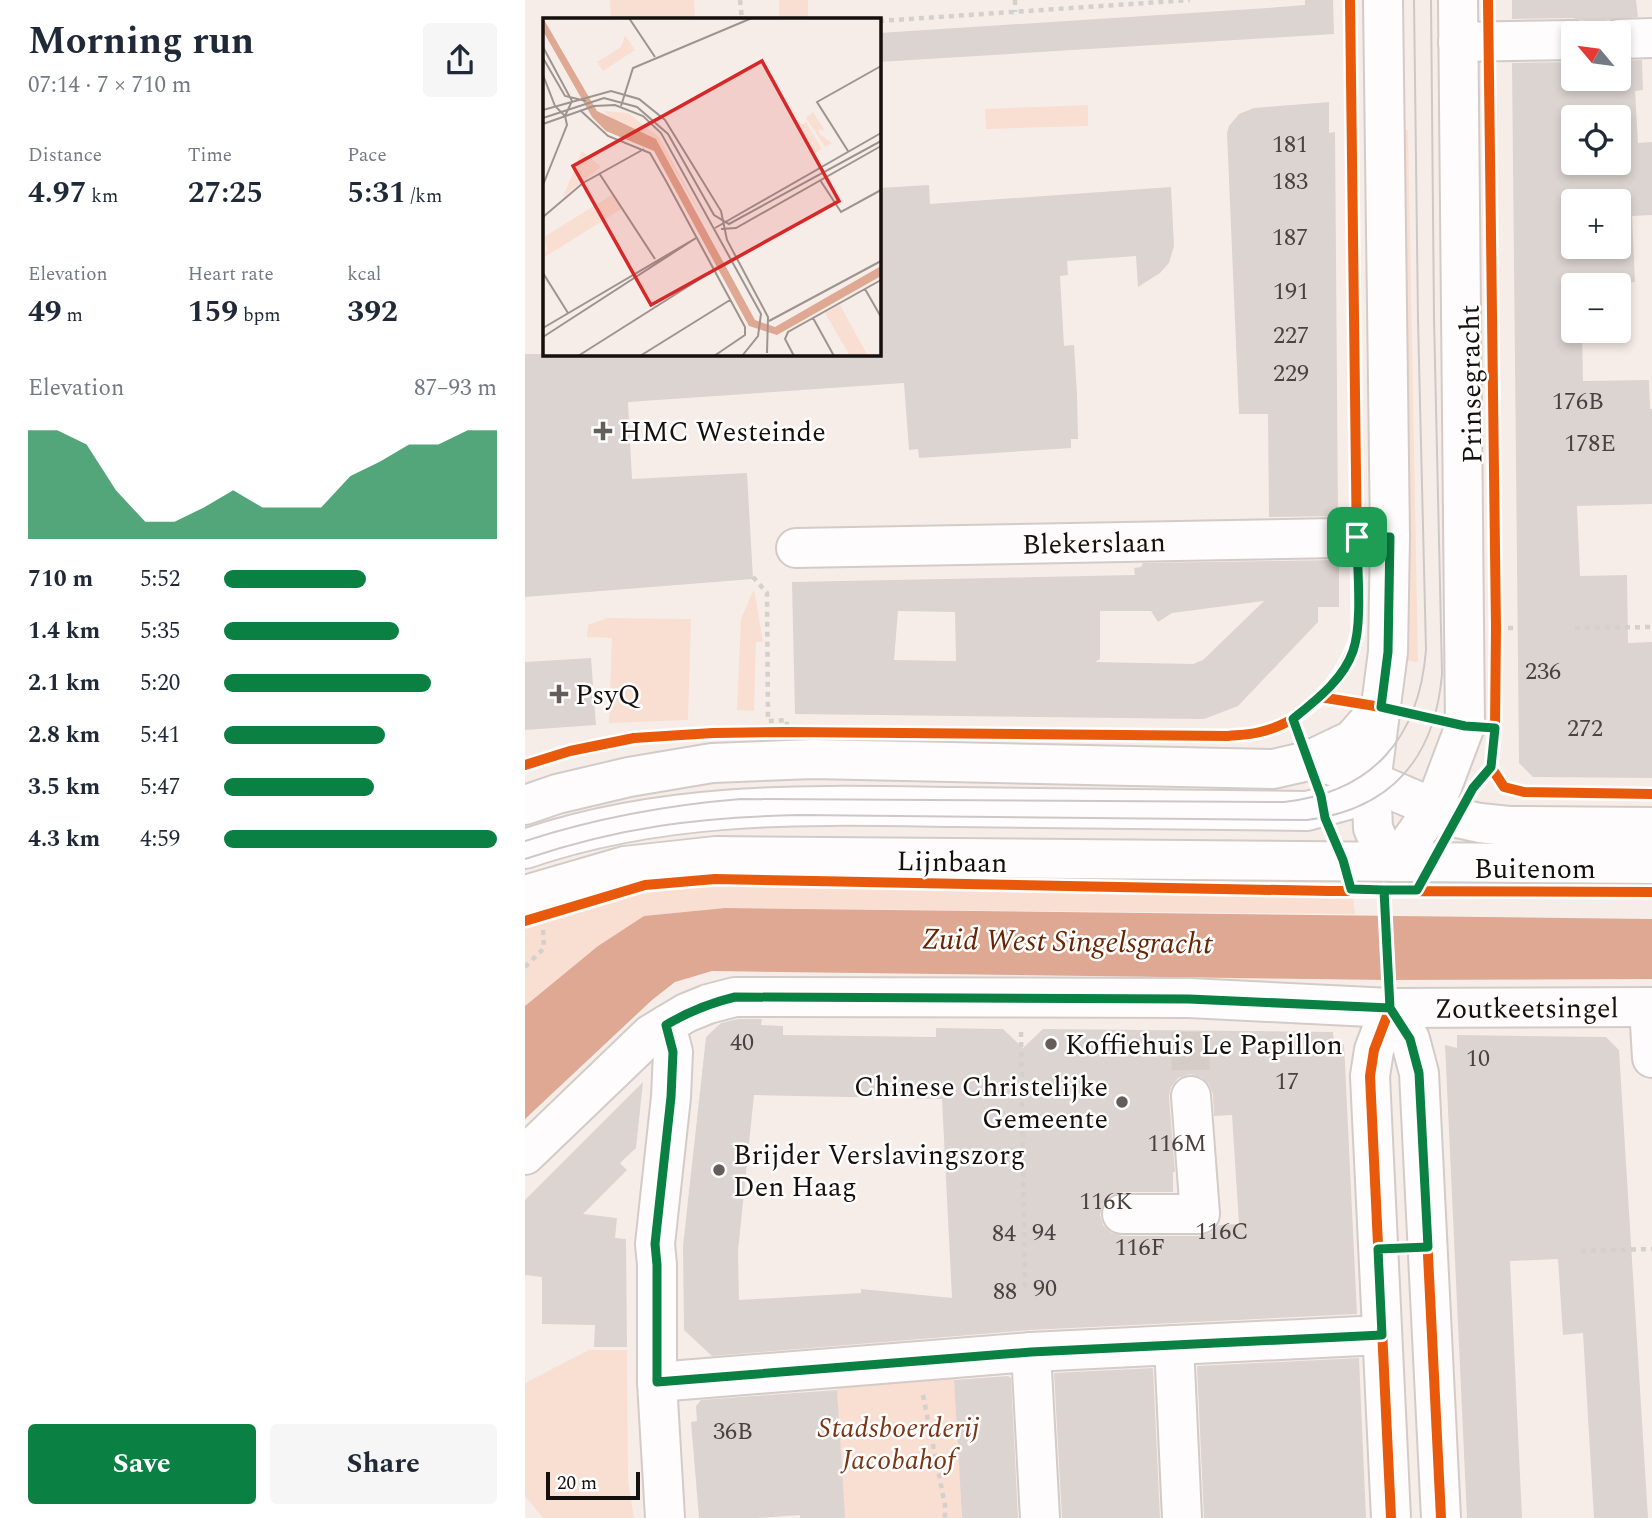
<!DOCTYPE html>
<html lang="en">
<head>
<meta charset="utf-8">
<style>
  body { margin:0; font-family:Spectral,serif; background:#f6f6f7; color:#1f2937; height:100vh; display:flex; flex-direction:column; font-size:26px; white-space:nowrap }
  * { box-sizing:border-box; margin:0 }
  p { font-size:23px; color:#747a83 }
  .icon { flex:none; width:38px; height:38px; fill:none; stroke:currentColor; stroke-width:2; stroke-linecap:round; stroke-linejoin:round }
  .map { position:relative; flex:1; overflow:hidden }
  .side { display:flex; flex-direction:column; background:#fff; width:525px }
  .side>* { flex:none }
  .needle { width:46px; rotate:299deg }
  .fabs { position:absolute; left:1036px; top:21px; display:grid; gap:14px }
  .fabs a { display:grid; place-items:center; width:70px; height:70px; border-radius:7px; background:#fff; box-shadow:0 4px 10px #0003; font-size:35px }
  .scale { position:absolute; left:21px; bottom:18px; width:94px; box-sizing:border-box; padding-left:7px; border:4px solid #150f0d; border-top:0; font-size:19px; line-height:24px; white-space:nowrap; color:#150f0d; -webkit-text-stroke:5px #fff; paint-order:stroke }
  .pin { position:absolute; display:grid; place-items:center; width:60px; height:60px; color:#fff; margin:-30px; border-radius:14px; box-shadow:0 4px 10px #0006 }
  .round { display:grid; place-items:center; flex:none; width:74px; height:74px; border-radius:7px; background:#f6f6f7 }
  .overview { display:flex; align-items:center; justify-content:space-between; height:119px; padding:0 28px }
  h1 { font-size:38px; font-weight:700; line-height:52px }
  .metrics { display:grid; grid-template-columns:repeat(3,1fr); gap:10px; height:119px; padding:7px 28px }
  .metrics div { display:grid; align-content:center }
  .metrics b { font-size:30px; font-weight:700 }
  .metrics small { font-size:19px; font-weight:400 }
  .metrics p { font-size:19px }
  .chart { height:196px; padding:14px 28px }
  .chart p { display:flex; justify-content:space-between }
  .chart svg { width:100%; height:126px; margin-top:7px; fill:#0b8043; opacity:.7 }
  .action { display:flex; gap:14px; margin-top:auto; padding:14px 28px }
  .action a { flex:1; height:80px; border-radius:7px; background:#0b8043; color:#fff; font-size:28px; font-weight:700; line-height:80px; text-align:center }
  .action a+a { background:#f6f6f7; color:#1f2937 }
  ul { padding:0 28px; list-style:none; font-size:23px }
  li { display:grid; grid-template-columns:112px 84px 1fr; align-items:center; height:52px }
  li i { height:18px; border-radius:9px; background:#0b8043 }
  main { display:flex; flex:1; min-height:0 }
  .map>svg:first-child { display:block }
  .green { fill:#f9ded2 }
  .water { fill:#dfa892 }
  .building { fill:#dcd4d1; fill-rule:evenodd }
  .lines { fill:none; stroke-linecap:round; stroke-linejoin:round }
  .minor-tunnel { stroke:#d5ccc7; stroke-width:38; stroke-dasharray:38 19; stroke-linecap:butt }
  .minor-casing { stroke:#d3cbc7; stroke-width:42 }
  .major-casing { stroke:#d3cbc7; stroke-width:42 }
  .path { stroke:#d3d0ce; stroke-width:4.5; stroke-dasharray:5 5; stroke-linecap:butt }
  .minor { stroke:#fefcfc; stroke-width:38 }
  .major { stroke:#fefcfc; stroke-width:38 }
  .tram { stroke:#ccc8c8; stroke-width:2 }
  .cycleway-casing { stroke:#fff; stroke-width:15 }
  .cycleway { stroke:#e8590c; stroke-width:10 }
  .route-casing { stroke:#fff; stroke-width:14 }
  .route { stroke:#0b8043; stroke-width:9 }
  .poi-dot { fill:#645d5a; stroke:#fff; stroke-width:2.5 }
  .labels { text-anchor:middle; stroke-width:5; stroke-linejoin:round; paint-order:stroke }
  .number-label { font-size:24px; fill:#494240 }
  .street-label { font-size:28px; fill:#150f0d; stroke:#fff }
  .poi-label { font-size:28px; fill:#150f0d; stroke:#fff; text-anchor:start }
  .park-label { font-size:28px; font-style:italic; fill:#793516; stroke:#fff }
  .water-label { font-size:30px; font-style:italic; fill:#682503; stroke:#fff }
  .inset-road { fill:none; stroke:#9d9490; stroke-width:2 }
  .view { fill:#d62828; fill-opacity:0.15; stroke:#d62828; stroke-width:3.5 }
  .inset-edge { fill:none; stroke:#150f0d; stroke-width:3.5 }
</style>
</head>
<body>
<main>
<section class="side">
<div class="overview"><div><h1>Morning run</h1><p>07:14 · 7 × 710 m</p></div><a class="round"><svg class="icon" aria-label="share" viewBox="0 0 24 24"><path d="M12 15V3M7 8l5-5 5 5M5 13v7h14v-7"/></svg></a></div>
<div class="metrics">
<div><p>Distance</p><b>4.97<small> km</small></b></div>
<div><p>Time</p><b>27:25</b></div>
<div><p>Pace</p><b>5:31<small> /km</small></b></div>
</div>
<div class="metrics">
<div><p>Elevation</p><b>49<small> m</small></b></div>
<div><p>Heart rate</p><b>159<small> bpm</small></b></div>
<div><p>kcal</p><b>392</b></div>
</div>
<div class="chart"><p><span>Elevation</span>87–93 m</p>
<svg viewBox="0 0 160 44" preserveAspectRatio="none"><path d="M0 44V6L10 6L20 11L30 27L40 38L50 38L60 33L70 27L80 33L90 33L100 33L110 22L120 17L130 11L140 11L150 6L160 6V44z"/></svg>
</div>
<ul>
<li><b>710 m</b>5:52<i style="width:52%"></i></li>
<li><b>1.4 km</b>5:35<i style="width:64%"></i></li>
<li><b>2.1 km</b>5:20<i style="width:76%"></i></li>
<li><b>2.8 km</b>5:41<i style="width:59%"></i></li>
<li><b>3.5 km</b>5:47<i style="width:55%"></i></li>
<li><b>4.3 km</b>4:59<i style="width:100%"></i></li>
</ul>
<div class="action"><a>Save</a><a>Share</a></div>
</section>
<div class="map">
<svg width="1127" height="1518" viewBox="0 0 1127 1518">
  <rect width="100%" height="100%" fill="#f7ede8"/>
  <!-- green -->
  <path class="green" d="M85 0H169L170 19H86Z
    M254 0H283V17L254 18Z
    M563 105V126L461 129 460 109Z
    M883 130 893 662 882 661 879 426 866 131Z
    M229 589 238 642H231L229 711 212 710 216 619Z
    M83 618 166 619 163 720 84 723 87 638 62 637 63 625Z
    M202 886 828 896 830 914 200 908 119 916 73 946 0 1006V926C63 895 134 891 202 886Z
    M64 1350H102L103 1481 109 1518H18L0 1496V1383Z
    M428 1359 437 1518H318L311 1368Z"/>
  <!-- water -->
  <path class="water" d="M200 908 1127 919V979L863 980 187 971 150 982 127 1000 0 1119V1006L73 946 119 916Z"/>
  <!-- building -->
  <path class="building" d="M780 0H808L809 34 354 62V33L743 8 780 5Z
    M987 0H1111L1113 17 1083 20 1075 28 1074 33H1068L1059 21 1048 18 987 19Z
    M1117 60 1118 90 1110 91 1113 143 1127 142V215L1107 216 1110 282 1091 285H1048V331H1057L1058 381 1124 380 1125 409H1127V504L1052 506 1055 576 1102 575 1103 643 1127 642V778L1008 777 994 763 987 63 1048 62V79H1094V61ZM1048 117H1094V163H1048ZM1048 201H1094V247H1048Z
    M804 102V133L810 132 813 516 744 517 743 414H714L702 133 704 126 714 114 729 108Z
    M404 185 405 204 646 187 649 246 644 263 635 273 613 287 611 256 542 261 543 275 535 276 539 346 549 345 552 394 553 439H546V448L394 458 393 449 384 450 379 383 103 402 107 479 222 473 228 579 0 597V354H354V237H356L354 188Z
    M814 560V607H793V622L713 706 679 719 270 714 267 582 610 575 609 568 616 567 618 563ZM739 601 678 660 668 664 570 662 575 659V611H626L633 622 647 613ZM373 611 430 612 431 661 369 660Z
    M66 658 71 725 0 730V662Z
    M213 1019H237L236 1025 258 1026V1035L411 1037V1028L478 1029 498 1048 518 1029 808 1032 809 1046 819 1044 832 1314 505 1330 187 1356 159 1330 158 1246 181 1037 196 1023ZM665 1074 676 1077 684 1084 688 1094 689 1116 707 1115 714 1224 694 1225 686 1233 675 1236H597L587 1233 578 1225 575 1215 578 1204 586 1195 597 1192H648V1172H650L644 1097 646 1087 653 1078ZM229 1095 417 1099 427 1298 336 1289V1293L214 1300 213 1251Z
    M932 1035 1081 1037 1094 1050 1123 1518H1069L1058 1333 1038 1335 1033 1259 985 1261 997 1518H942L920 1045 932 1048Z
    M118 1082 111 1148 95 1163 102 1170 58 1214 92 1218 90 1238 101 1239 102 1347H69L70 1325 17 1324V1277L0 1275V1200Z
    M834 1358 841 1518H679L672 1366Z
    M628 1368 635 1518H537L529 1373Z
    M483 1376 486 1378 493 1518H437L429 1380Z
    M312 1390 320 1518H275V1515L232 1518H174L166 1422 172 1421 171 1406 176 1400Z"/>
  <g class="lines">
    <!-- minor-tunnel -->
    <path class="minor-tunnel" d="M665 1032 666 1096"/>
    <!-- minor casing -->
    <g class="minor-casing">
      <g id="minor">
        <path d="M858 0 865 537 863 652 846 782 848 828 856 847 871 862 909 808 940 726 933 0"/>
        <path d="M1094 39 1127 38"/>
        <path d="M933 42 1048 40"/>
        <path id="s1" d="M271 548 865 537"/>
        <path d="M783 761 827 740 856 707"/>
        <path d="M0 849C142 800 284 805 431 807 548 808 665 810 782 811L823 800 846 782"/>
        <path d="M1124 1007 1127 1058"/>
        <path d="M865 1008 885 1039 894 1073 916 1518"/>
        <path d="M865 1008 849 1050 845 1076 866 1518"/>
        <path id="s2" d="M0 1155 126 1034 161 1013 183 1004 210 997 664 998 865 1008 1127 1007"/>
        <path d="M597 1214H675L666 1096"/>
        <path d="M649 1345 657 1518"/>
        <path d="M506 1352 515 1518"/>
        <path d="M132 1382 506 1352 857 1335"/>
        <path d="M140 1518 132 1382V1265L130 1244 146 1097 148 1052 141 1025"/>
      </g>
    </g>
    <!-- major casing -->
    <g class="major-casing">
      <path id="major" d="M0 805 32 794 104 777 187 763 288 759 748 769 783 761 799 764 818 769 932 818 955 823 984 826 1127 827
        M0 895 100 866 191 856 1127 864"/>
    </g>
    <!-- path -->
    <path class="path" d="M215 0 217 19
      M490 0V12
      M354 21 665 0
      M228 577 242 593 243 721 262 720V725
      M973 628H993
      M1050 628 1127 627
      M0 967 19 948 18 927
      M496 1032 500 1290
      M1056 1251 1127 1249
      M398 1395 420 1505V1518"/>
    <!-- minor -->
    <use href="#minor" class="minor"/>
    <!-- major -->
    <use href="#major" class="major"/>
    <!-- tram -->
    <path class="tram" d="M0 841C71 818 142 805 216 799L759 802C848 792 894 738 901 650L893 320 889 0
      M0 859C95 827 175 817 275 815L782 820C867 809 910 757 917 674L909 318 906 0"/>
    <!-- cycleway casing -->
    <g class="cycleway-casing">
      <path id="cycleway" d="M963 0 971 628 970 728 966 767
        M795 697 856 707 940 726 970 728
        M768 719 796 796 800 818 818 860 826 889
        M0 765 45 751 109 738 188 733 262 732 703 736C713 735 725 735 735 732 783 721 821 677 833 631L825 0
        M966 767 979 787 999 792 1127 794
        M859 890 865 1008 849 1050 845 1076 866 1518
        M892 890 948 788 966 767
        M0 921 120 885 190 879 804 891 1127 892
        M865 1008 885 1039 894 1073 916 1518"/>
    </g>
    <!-- cycleway -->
    <use href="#cycleway" class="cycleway"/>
  </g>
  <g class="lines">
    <!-- route casing -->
    <g class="route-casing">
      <path id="route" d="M832 537C832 569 838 622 828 651 818 680 791 700 768 719L796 796 800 818 818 860 826 889 859 890 865 1008 664 999 210 997C185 1003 163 1012 141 1025L148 1052 146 1097 130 1244 132 1265V1382L506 1352 857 1335 853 1249 903 1247 894 1073 885 1039 865 1008 859 890H892L948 788 966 767 970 728 940 726 856 707 863 652 865 537H832"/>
    </g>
    <!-- route -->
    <use href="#route" class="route"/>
  </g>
  <!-- markers -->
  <g class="poi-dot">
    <path d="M74.5 420.5h7v7h7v7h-7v7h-7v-7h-7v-7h7z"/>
    <path d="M30.5 683.5h7v7h7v7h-7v7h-7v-7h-7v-7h7z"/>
    <circle cx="526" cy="1044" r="7"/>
    <circle cx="597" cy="1102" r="7"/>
    <circle cx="194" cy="1170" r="7"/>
  </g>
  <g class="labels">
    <!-- number labels -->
    <g class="number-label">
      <text x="765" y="152">181</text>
      <text x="765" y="189">183</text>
      <text x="765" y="245">187</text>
      <text x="766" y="299">191</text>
      <text x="766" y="343">227</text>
      <text x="766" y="381">229</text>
      <text x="1053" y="409">176B</text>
      <text x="1065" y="451">178E</text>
      <text x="1018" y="679">236</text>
      <text x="1060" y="736">272</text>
      <text x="217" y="1050">40</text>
      <text x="953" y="1066">10</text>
      <text x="762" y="1089">17</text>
      <text x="652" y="1151">116M</text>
      <text x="581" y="1209">116K</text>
      <text x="697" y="1239">116C</text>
      <text x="519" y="1240">94</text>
      <text x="479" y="1241">84</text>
      <text x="615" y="1255">116F</text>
      <text x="520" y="1296">90</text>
      <text x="480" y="1299">88</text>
      <text x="208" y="1439">36B</text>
    </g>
    <!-- street labels -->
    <g class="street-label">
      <text transform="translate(945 384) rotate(-91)" y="10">Prinsegracht</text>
      <text dy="10" stroke="none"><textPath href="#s1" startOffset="298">Blekerslaan</textPath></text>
      <text transform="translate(427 861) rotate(1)" y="10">Lijnbaan</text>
      <text x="1010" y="878">Buitenom</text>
      <text dy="10" stroke="none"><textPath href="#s2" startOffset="1059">Zoutkeetsingel</textPath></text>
    </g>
    <!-- poi labels -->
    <g class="poi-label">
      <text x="94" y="441">HMC Westeinde</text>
      <text x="50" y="704">PsyQ</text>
      <text x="540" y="1054">Koffiehuis Le Papillon</text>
      <text x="583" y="1096" text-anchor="end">Chinese Christelijke<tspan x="583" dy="32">Gemeente</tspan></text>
      <text x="208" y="1164">Brijder Verslavingszorg<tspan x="208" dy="32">Den Haag</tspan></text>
    </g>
    <!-- park labels -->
    <g class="park-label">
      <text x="374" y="1437">Stadsboerderij<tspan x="374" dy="32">Jacobahof</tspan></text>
    </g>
    <!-- water labels -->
    <g class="water-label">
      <text transform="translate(542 941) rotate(1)" y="10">Zuid West Singelsgracht</text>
    </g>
  </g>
  <!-- overview -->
  <g transform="translate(18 18)">
    <rect width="338" height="338" fill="#f7ede8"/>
    <path d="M82 17 92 32 60 53 54 44 78 29ZM60 93 85 95 116 119 164 207 113 121 76 106ZM270 94 282 113 275 111 277 116 289 125 282 129 263 100ZM256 103 259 107 263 104 269 115 266 118 270 116 279 131 272 135 267 128 272 124 267 127 258 113 262 110 257 112 253 105ZM39 133 58 149 20 179ZM70 176 80 190 0 240 4 231 1 219ZM297 287 325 338H307L282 295Z" fill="#f9ded2"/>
    <path d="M0 0 54 93 113 121 212 302 232 309 338 248V258L234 317 206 308 111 133 63 113 49 99 0 13Z" fill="#dfa892"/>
    <path class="inset-road" d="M86 0 112 39M0 29 29 83 22 98M0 40 22 78 43 83M0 57 12 88 22 98M78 88 90 50 209 0M0 92 68 73 96 81 122 102 178 193 184 222 225 299 224 335M37 92 65 118 107 135 123 163 202 309V317L171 338M0 100 61 80 94 89 125 116 171 197 186 206 338 123M0 106 51 88 72 87 100 98 118 115 218 296 215 318 199 338M305 133 274 84 338 48M56 155 112 241M277 162 298 194 338 172M0 167 24 107 22 98M0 199 40 165 101 131M172 210 338 115M178 211 193 210 338 128M0 255 25 295M322 271 338 299M270 300 291 338M226 303 338 243M0 310 153 220M0 319 153 220M35 338 171 252M97 338 187 282M251 338 242 321 245 314 338 262"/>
    <path class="view" d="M219 43 296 183 108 287 30 148Z"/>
    <rect width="338" height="338" class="inset-edge"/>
  </g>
</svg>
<div class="fabs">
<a><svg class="needle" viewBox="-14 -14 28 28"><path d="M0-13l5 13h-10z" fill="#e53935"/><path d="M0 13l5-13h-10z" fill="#747a83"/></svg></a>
<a><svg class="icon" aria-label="locate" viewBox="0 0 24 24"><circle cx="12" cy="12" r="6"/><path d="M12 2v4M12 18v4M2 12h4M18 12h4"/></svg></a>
<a>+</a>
<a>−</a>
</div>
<div class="scale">20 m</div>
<div class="pin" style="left:832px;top:537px;background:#1e9e55"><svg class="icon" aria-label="arrive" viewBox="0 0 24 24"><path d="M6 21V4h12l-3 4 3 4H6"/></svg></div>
</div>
</main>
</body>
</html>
